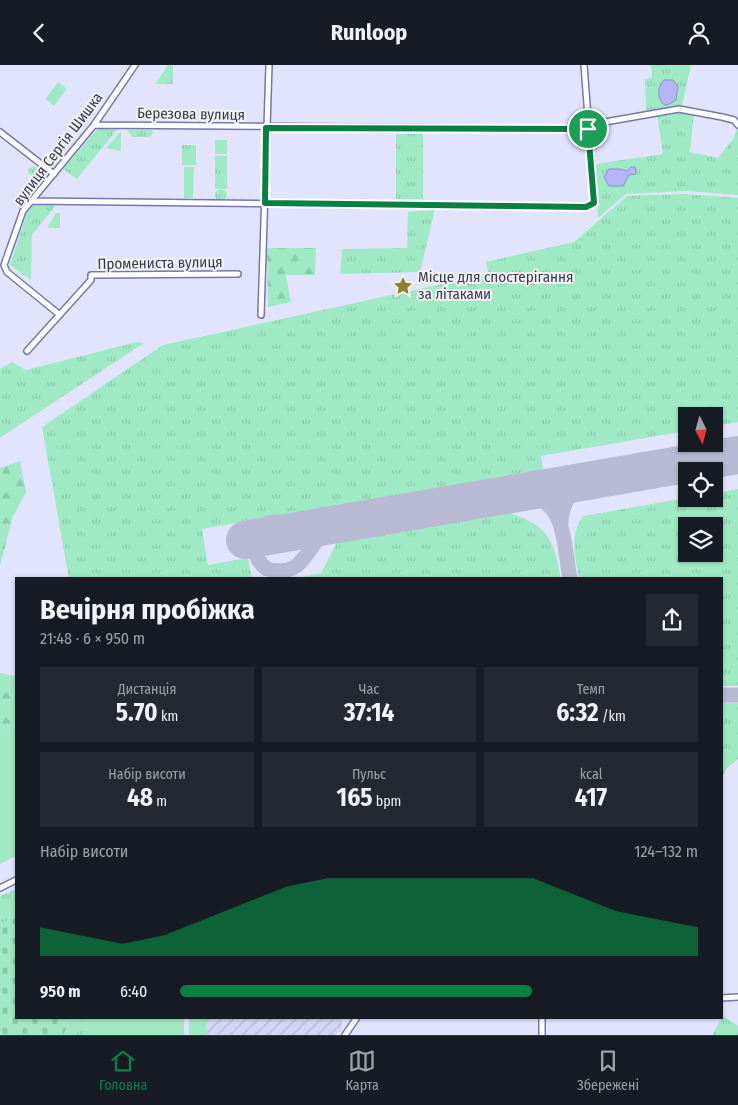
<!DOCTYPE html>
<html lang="uk">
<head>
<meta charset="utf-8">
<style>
  body { margin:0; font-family:"Fira Sans Condensed",sans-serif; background:#242831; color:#f1f3f6; height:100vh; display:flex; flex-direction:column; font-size:19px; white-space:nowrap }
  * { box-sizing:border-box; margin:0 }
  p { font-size:16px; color:#9ea1a6 }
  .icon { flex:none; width:28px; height:28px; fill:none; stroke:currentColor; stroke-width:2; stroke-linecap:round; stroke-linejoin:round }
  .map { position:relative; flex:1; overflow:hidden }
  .sheet { position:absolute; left:15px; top:512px; width:708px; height:442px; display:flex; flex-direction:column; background:#171b24; border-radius:0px; box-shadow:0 1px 4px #0004 }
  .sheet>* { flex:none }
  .needle { width:32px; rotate:174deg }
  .tools { position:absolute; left:678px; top:342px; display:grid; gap:10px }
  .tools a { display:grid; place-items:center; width:45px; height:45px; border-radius:0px; background:#171b24; box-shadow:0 1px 4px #0004; font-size:25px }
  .pin { position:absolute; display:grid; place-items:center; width:42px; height:42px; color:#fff; margin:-21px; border:2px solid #fff; border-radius:50%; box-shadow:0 1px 5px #0007 }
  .round { display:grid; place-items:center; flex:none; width:52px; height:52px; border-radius:0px; background:#242831 }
  .overview { display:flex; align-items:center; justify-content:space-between; height:85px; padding:0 25px }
  h1 { font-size:28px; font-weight:700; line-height:38px }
  .metrics { display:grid; grid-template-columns:repeat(3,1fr); gap:8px; height:85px; padding:5px 25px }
  .metrics div { display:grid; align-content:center; border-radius:0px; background:#242831; text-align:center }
  .metrics b { font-size:25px; font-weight:700 }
  .metrics small { font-size:14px; font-weight:400 }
  .metrics p { font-size:14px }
  .chart { height:140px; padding:10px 25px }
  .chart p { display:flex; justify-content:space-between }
  .chart svg { width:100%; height:90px; margin-top:5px; fill:#0b8043; opacity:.7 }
  ul { padding:0 25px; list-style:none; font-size:16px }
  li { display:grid; grid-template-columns:80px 60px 1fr; align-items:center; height:38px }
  li i { height:12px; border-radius:6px; background:#0b8043 }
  header { display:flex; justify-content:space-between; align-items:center; height:65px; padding:0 25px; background:#171b24; font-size:22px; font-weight:700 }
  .tab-bar { display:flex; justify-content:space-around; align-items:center; height:70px; border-top:1px solid #363941; background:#171b24; font-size:14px; color:#9ea1a6 }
  .tab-bar a { display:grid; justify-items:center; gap:2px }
  .tab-bar .selected { color:#0b8043 }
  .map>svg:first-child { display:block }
  .industrial { fill:url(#industrial-furrows) }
  .grass { fill:url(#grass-tufts); fill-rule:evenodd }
  .forest { fill:url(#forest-firs) }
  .cemetery { fill:url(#cemetery-stones) }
  .garden { fill:#a0e9c5 }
  .water { fill:#b4b6f9; stroke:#8f90c7 }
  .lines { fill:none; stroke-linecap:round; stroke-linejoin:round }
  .taxiway { stroke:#b8bad4; stroke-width:15 }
  .runway { stroke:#b8bad4; stroke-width:38 }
  .minor-casing { stroke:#7677b1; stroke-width:8 }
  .minor { stroke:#fff; stroke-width:5 }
  .route-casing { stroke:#fff; stroke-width:10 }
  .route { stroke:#0b8043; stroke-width:6 }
  .labels { text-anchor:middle; stroke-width:4; stroke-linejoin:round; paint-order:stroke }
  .street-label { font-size:15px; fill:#383953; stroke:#f3f3f3 }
  .poi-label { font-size:15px; fill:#383953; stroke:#f3f3f3; text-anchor:start }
</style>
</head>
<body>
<header><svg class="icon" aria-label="back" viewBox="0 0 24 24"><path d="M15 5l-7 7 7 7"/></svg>Runloop<svg class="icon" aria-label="person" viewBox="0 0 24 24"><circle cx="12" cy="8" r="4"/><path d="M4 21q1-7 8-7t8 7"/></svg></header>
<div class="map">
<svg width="738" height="970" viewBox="0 0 738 970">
  <defs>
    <pattern id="industrial-furrows" width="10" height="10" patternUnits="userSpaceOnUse" patternTransform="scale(1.25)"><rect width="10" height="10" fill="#d4d6f3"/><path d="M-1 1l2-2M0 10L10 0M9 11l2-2" fill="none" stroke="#b7b8d2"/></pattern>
    <pattern id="grass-tufts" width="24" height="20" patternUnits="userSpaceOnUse" patternTransform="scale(1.25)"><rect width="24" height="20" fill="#a0e9c5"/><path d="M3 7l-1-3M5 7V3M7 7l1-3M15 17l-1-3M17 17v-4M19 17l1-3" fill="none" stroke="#8bc9ab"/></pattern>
    <pattern id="forest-firs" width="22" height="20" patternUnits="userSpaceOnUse" patternTransform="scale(1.25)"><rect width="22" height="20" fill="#a0e9c5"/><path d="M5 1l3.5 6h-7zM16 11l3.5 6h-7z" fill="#8bc9ab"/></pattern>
    <pattern id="cemetery-stones" width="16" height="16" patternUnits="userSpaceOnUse" patternTransform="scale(1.25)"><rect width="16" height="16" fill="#a0e9c5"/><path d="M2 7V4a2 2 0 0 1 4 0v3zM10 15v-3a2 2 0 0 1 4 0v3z" fill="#8bc9ab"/></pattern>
  </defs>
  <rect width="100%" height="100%" fill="#e2e4fe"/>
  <!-- industrial -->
  <path class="industrial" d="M206 954H342V967H337L336 970H207Z"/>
  <!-- grass -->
  <path class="grass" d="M168 0H173V19H155Z
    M651 0H691L682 41 646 47 645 14 652 13Z
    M58 17 67 24 54 41 45 34Z
    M678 46 694 49 690 87 718 93 734 73 738 57V130L686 126 626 129 598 153 595 99 663 89 657 50Z
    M99 62H119L77 114 63 104Z
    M129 65H152L153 68 150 72H133L127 66Z
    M121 66V86L106 83Z
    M396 69H423V134H396Z
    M182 80H196V100H182Z
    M215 91H227V124H215Z
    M34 101 45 112 41 118 28 108V104Z
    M215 130a6 6 0 1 1 12 0a6 6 0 1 1-12 0Z
    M684 129 738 133V357L714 361V351H686V366L541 391 543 405 202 464 208 500 248 493 252 514H69L42 362 163 280 488 209 486 197 574 177 627 131Z
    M34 139H57L32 170 31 215 10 200 27 148Z
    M435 145 420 207 340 209 342 184 407 183 408 147Z
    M56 148H60V163H47Z
    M137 277 144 278 0 373V304L12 297 26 305Z
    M738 424V621H721V514H579C575 491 569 471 583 451L686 433 714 434V428ZM686 461H714V489H686Z
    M510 448C549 461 554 475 561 514H293L321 508 337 477Z
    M721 638H738V694L726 704 721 716Z
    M16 824V853L0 858V831Z
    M723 951 738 961V970H712Z
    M71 954H88L84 970H63Z"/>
  <!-- forest -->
  <path class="forest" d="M267 183H316L315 210H286L291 237 268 242Z
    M20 396 26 427 13 451 0 501V403Z
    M0 608 16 611V659L0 672Z"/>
  <!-- cemetery -->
  <path class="cemetery" d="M16 853V954H71L63 970H0V858Z"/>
  <!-- garden -->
  <path class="garden" d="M215 75H227V89H215Z
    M184 102H194L193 133H184Z
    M16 659V791L0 799V672Z
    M88 954H184V970H84Z
    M189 954H206L207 970H189Z"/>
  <!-- water -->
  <path class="water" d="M664 15H673L678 22 676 35 667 40 663 39C657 31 657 22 664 15Z
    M631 102H635L636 109 629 110 623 121H609L604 112 609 104H621L627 106Z"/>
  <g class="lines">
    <!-- taxiway -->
    <path class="taxiway" d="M504 430C566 423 562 468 570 514
      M561 459C561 436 573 422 594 415
      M309 464C298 463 286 456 275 457 248 459 249 492 267 504 303 513 304 486 323 469 329 464 336 461 344 458
      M721 630H738"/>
    <!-- runway -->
    <path class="runway" d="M245 475 738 390"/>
    <!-- minor casing -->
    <g class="minor-casing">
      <path id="minor" d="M94 60 588 64
        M588 60 679 44 722 52 734 55 738 60
        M0 67 54 109
        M31 136 586 142 594 138V130L584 0
        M60 250 7 207 4 200 23 146 94 60 135 0
        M261 250 269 0
        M27 286 91 215V210L238 209
        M0 823 16 815
        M721 933 738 932
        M542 954V970
        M345 970 356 954"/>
    </g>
    <!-- minor -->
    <use href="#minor" class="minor"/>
  </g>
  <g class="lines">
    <!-- route casing -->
    <g class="route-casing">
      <path id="route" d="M266 63 588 64 594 138 586 142 265 138Z"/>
    </g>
    <!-- route -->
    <use href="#route" class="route"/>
  </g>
  <!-- icons -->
  <defs>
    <g id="sight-bare" transform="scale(1.5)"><path d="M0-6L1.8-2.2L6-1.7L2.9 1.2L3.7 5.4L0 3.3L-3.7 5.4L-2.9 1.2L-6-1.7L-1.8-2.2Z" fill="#8c822a" stroke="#f3f3f3" stroke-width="2.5" paint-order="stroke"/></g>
  </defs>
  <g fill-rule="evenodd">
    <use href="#sight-bare" x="403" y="221"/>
  </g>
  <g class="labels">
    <!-- street labels -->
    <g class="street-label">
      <text transform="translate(191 49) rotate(1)" y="5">Березова вулиця</text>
      <text transform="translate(58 84) rotate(-53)" y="5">вулиця Сергія Шишка</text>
      <text transform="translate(160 198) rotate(-1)" y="5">Промениста вулиця</text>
    </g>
    <!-- poi labels -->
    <g class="poi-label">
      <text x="418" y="217">Місце для спостерігання<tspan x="418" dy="17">за літаками</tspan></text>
    </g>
  </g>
</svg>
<div class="tools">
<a><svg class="needle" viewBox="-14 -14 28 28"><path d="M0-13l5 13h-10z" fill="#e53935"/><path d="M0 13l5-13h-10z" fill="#9ea1a6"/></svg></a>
<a><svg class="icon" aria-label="locate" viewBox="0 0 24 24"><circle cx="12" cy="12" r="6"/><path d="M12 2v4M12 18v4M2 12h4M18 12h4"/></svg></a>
<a><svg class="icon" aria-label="layers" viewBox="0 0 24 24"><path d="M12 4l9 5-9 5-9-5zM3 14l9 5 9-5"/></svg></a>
</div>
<div class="pin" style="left:588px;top:64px;background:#1e9e55"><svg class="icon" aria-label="arrive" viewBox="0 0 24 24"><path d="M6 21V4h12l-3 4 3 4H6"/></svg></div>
<section class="sheet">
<div class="overview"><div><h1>Вечірня пробіжка</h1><p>21:48 · 6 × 950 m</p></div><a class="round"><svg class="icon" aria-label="share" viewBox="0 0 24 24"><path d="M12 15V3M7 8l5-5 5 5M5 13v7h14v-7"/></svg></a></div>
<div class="metrics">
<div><p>Дистанція</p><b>5.70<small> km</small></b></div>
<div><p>Час</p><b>37:14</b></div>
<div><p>Темп</p><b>6:32<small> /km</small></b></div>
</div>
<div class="metrics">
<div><p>Набір висоти</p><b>48<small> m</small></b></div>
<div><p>Пульс</p><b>165<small> bpm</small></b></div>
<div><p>kcal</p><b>417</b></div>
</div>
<div class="chart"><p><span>Набір висоти</span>124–132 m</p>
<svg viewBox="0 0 160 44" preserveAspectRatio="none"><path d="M0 44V30L10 34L20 38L30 34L40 26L50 18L60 10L70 6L80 6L90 6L100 6L110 6L120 6L130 14L140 22L150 26L160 30V44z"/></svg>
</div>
<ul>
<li><b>950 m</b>6:40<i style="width:68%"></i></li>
</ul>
</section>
</div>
<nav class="tab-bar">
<a class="selected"><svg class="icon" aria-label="home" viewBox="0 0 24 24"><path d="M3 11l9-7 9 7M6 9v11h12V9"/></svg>Головна</a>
<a><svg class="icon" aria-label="map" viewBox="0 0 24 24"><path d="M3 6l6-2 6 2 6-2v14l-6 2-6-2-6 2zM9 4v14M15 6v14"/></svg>Карта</a>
<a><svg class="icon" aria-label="saved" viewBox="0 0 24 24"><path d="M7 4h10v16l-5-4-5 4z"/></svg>Збережені</a>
</nav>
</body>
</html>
